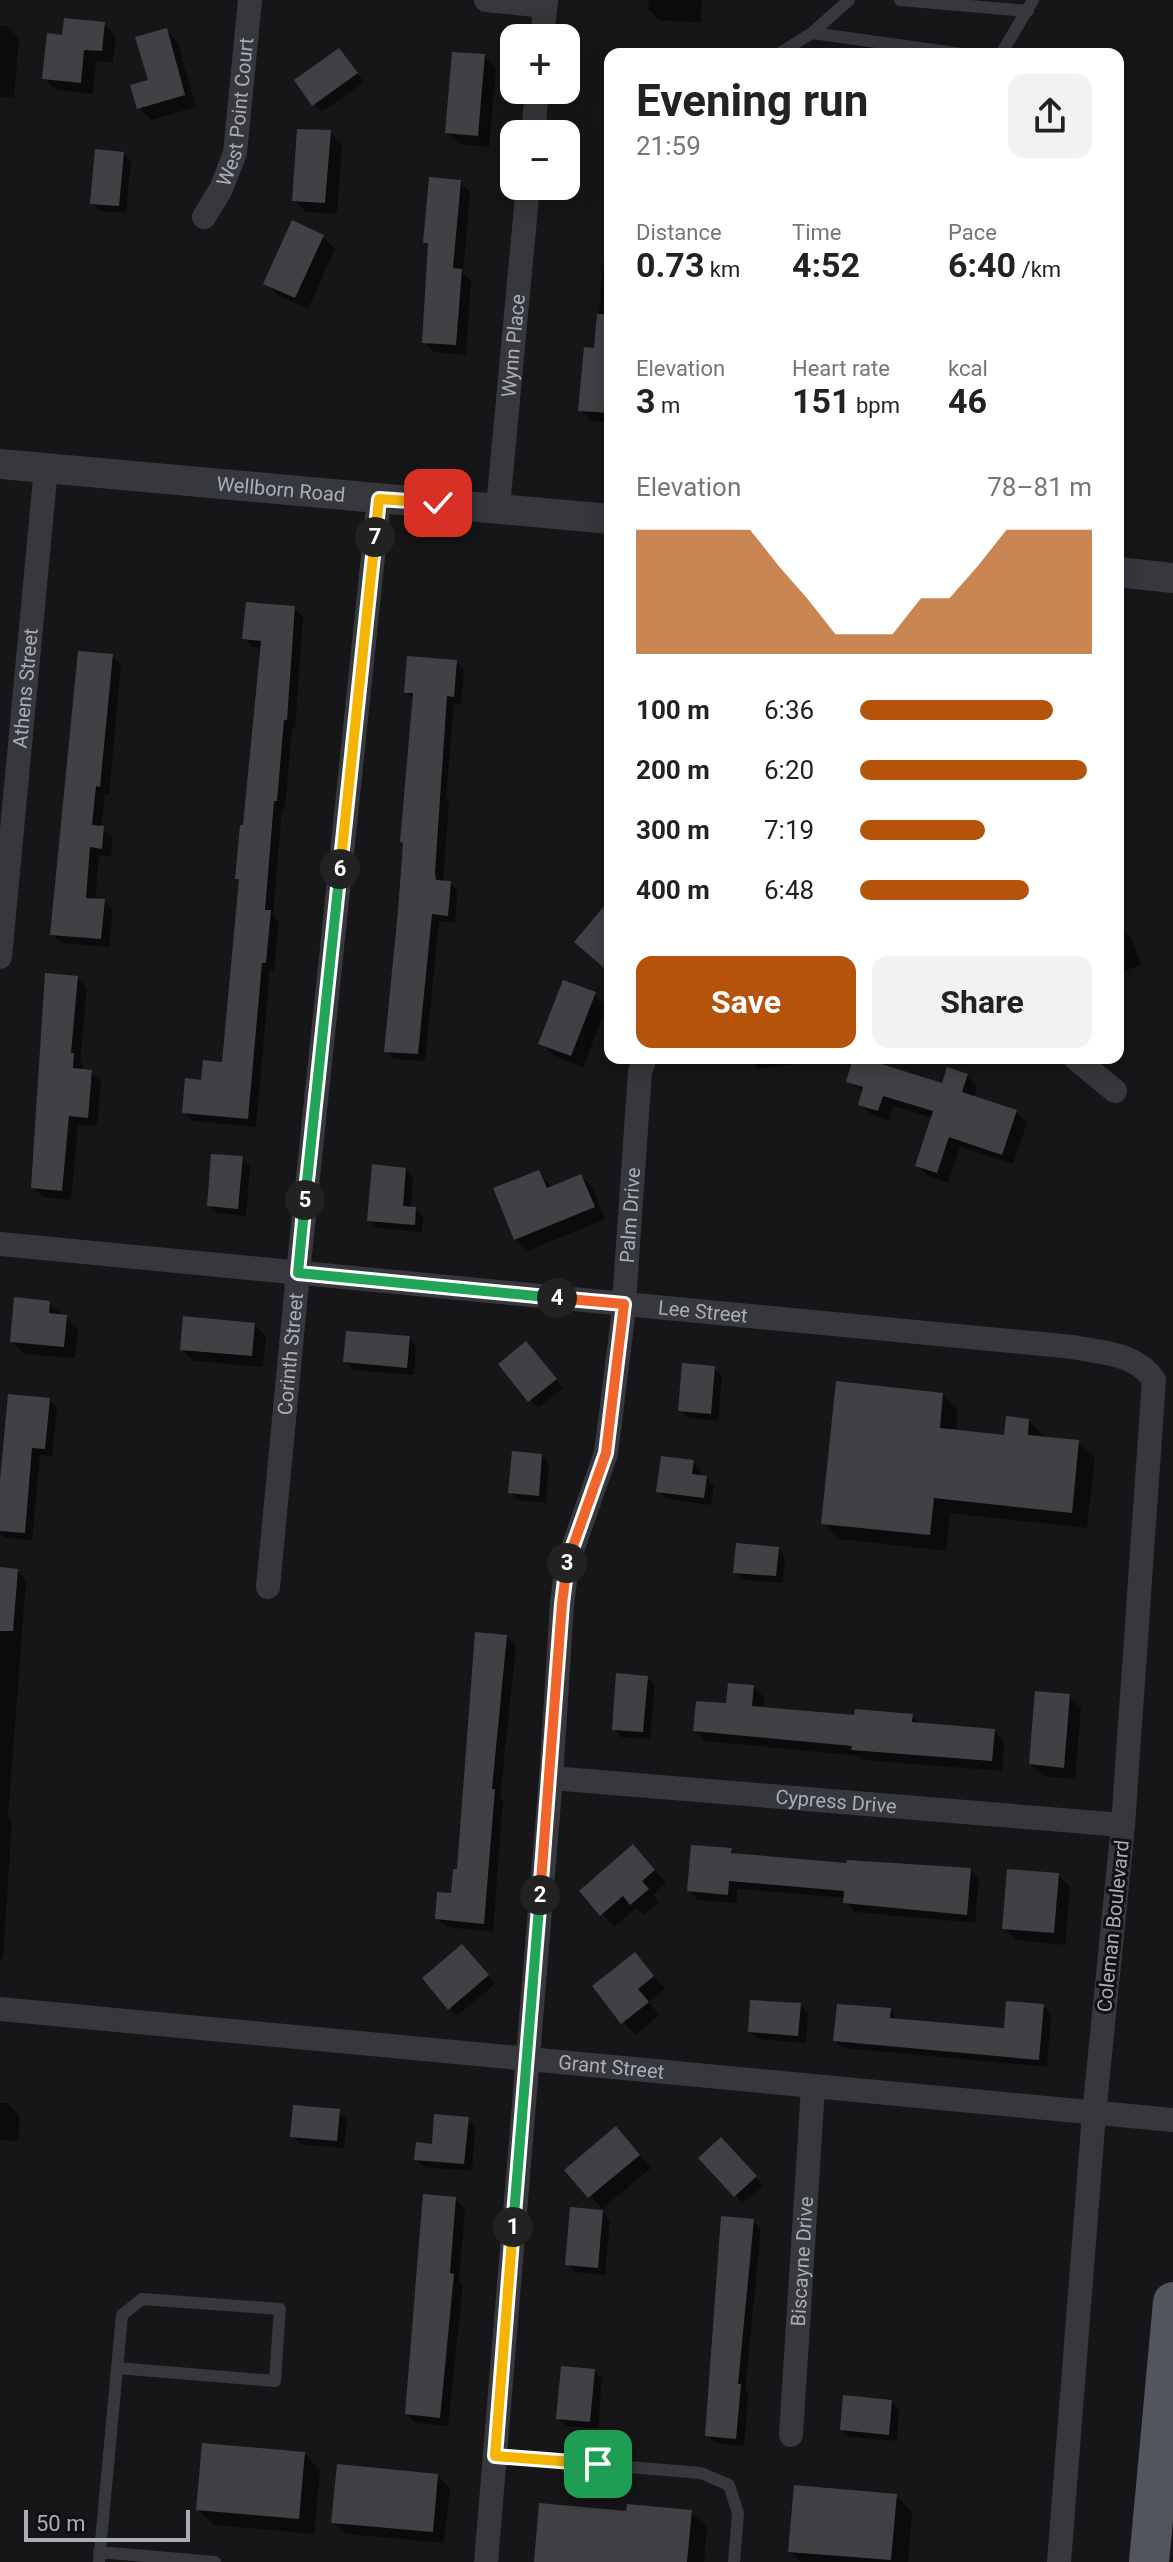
<!DOCTYPE html>
<html lang="en">
<head>
<meta charset="utf-8">
<style>
  body { margin:0; font-family:Roboto,sans-serif; background:#f2f2f2; color:#222; height:100vh; display:flex; flex-direction:column; font-size:30px; white-space:nowrap }
  * { box-sizing:border-box; margin:0 }
  p { font-size:26px; color:#767676 }
  .icon { flex:none; width:44px; height:44px; fill:none; stroke:currentColor; stroke-width:2; stroke-linecap:round; stroke-linejoin:round }
  .map { position:relative; flex:1; overflow:hidden }
  .details { position:absolute; left:604px; top:48px; width:520px; height:1016px; display:flex; flex-direction:column; background:#fff; border-radius:16px; box-shadow:0 4px 20px #0003 }
  .details>* { flex:none }
  .controls { position:absolute; left:500px; top:24px; display:grid; gap:16px }
  .controls a { display:grid; place-items:center; width:80px; height:80px; border-radius:16px; background:#fff; box-shadow:0 4px 20px #0003; font-size:40px }
  .scale { position:absolute; left:24px; bottom:20px; width:166px; box-sizing:border-box; padding-left:8px; border:4px solid #a8adb8; border-top:0; font-size:22px; line-height:28px; white-space:nowrap; color:#a8adb8; -webkit-text-stroke:6px #111113; paint-order:stroke }
  .pin { position:absolute; display:grid; place-items:center; width:68px; height:68px; color:#fff; margin:-34px; border-radius:16px; box-shadow:0 4px 12px #0006 }
  .km { position:absolute; width:40px; height:40px; margin:-20px; border-radius:50%; background:#222; color:#fff; font-size:22px; line-height:40px; text-align:center }
  .round { display:grid; place-items:center; flex:none; width:84px; height:84px; border-radius:16px; background:#f2f2f2 }
  .head { display:flex; align-items:center; justify-content:space-between; height:136px; padding:0 32px }
  h1 { font-size:44px; font-weight:700; line-height:60px }
  .metrics { display:grid; grid-template-columns:repeat(3,1fr); gap:12px; height:136px; padding:8px 32px }
  .metrics div { display:grid; align-content:center }
  .metrics b { font-size:34px; font-weight:700 }
  .metrics small { font-size:22px; font-weight:400 }
  .metrics p { font-size:22px }
  .chart { height:224px; padding:16px 32px }
  .chart p { display:flex; justify-content:space-between }
  .chart svg { width:100%; height:144px; margin-top:8px; fill:#b45309; opacity:.7 }
  .action { display:flex; gap:16px; margin-top:auto; padding:16px 32px }
  .action a { flex:1; height:92px; border-radius:16px; background:#b45309; color:#fff; font-size:32px; font-weight:700; line-height:92px; text-align:center }
  .action a+a { background:#f2f2f2; color:#222 }
  ul { padding:0 32px; list-style:none; font-size:26px }
  li { display:grid; grid-template-columns:128px 96px 1fr; align-items:center; height:60px }
  li i { height:20px; border-radius:10px; background:#b45309 }
  .map>svg:first-child { display:block }
  .shadow { fill:#0007 }
  .building { fill:#404145 }
  .lines { fill:none; stroke-linecap:round; stroke-linejoin:round }
  .service { stroke:#37383d; stroke-width:12 }
  .minor { stroke:#37383d; stroke-width:24 }
  .tertiary { stroke:#37383d; stroke-width:30 }
  .primary { stroke:#53555c; stroke-width:40 }
  .split-1-casing { stroke:#fff; stroke-width:16 }
  .split-2-casing { stroke:#fff; stroke-width:16 }
  .split-3-casing { stroke:#fff; stroke-width:16 }
  .split-4-casing { stroke:#fff; stroke-width:16 }
  .split-5-casing { stroke:#fff; stroke-width:16 }
  .split-6-casing { stroke:#fff; stroke-width:16 }
  .split-7-casing { stroke:#fff; stroke-width:16 }
  .split-8-casing { stroke:#fff; stroke-width:16 }
  .split-1 { stroke:#f5b400; stroke-width:10 }
  .split-2 { stroke:#22a559; stroke-width:10 }
  .split-3 { stroke:#f0652b; stroke-width:10 }
  .split-4 { stroke:#f0652b; stroke-width:10 }
  .split-5 { stroke:#22a559; stroke-width:10 }
  .split-6 { stroke:#22a559; stroke-width:10 }
  .split-7 { stroke:#f5b400; stroke-width:10 }
  .split-8 { stroke:#f5b400; stroke-width:10 }
  .labels { text-anchor:middle; stroke-width:6; stroke-linejoin:round; paint-order:stroke }
  .street-label { font-size:20px; fill:#a8adb8; stroke:#111113 }
</style>
</head>
<body>
<div class="map">
<svg width="1173" height="2562" viewBox="0 0 1173 2562">
  <rect width="100%" height="100%" fill="#161618"/>
  <!-- shadow -->
  <path class="shadow" d="M649 0H702L701 23 659 20 648 9Z
    M104 24 116 37 113 63 96 61 93 94 56 90 44 78 64 37Z
    M0 26H7L19 38 14 98 0 97Z
    M166 30 178 43 196 107 151 120 139 108 150 82Z
    M484 56 496 69 489 147 459 144 447 132Z
    M346 58 364 82 322 112 314 104Z
    M330 132 342 145 337 214 306 212 294 200Z
    M123 154 131 161 126 213 100 211 92 203Z
    M606 172H610V205L604 198Z
    M460 182 470 192 463 273 471 281 466 355 434 352 424 342 430 247 425 242Z
    M293 223 323 237 335 249 308 309 278 295 266 283Z
    M604 253 610 254V423L591 421 581 410 596 350Z
    M294 608 303 617 295 728H292L285 809H282L273 916 279 921 274 971 270 970 256 1127 193 1121 184 1113 203 1082 224 1064 241 881 238 878 245 827 262 648 253 647 244 638Z
    M112 656 121 665 109 795 105 794 101 828 112 837 111 857 99 855 95 900 104 901 113 910 109 947 61 943 52 934Z
    M456 662 464 670 461 704 454 703 446 798 449 801 443 883H450L458 891 455 923 439 921 425 1061 394 1059 386 1051 400 912 414 700 406 692Z
    M1124 931 1132 939 1141 965 1118 973V933Z
    M77 978 87 988 80 1062 83 1065V1071L91 1072 101 1082 97 1126 78 1125 71 1200 43 1197 33 1188Z
    M594 994 607 1006 583 1067 553 1055 541 1043Z
    M750 1058H809V1062L758 1069Z
    M967 1076 977 1087 974 1098 1016 1112 1027 1123 1013 1164 960 1147 948 1183 928 1176 917 1165 933 1118 893 1106 889 1121 871 1115 860 1104 863 1093 849 1081 943 1086Z
    M242 1158 250 1166 246 1216 217 1213 209 1206Z
    M406 1169 413 1177 411 1209H416L423 1217 422 1232 377 1228 369 1220Z
    M539 1172 552 1188 581 1176 593 1188 605 1219 528 1251 515 1239Z
    M49 1303 78 1329 75 1358 24 1354 12 1342Z
    M254 1324 266 1337 263 1367 194 1361 182 1349Z
    M409 1338 416 1346 414 1375 353 1370 346 1362Z
    M534 1351 563 1388 538 1408 501 1364Z
    M714 1368 722 1376 718 1421 688 1418 680 1410Z
    M942 1394 958 1411 956 1432 1005 1437 1029 1421 1045 1437 1078 1442 1095 1458 1087 1528 950 1513 946 1551 840 1539 823 1523Z
    M49 1400 57 1407 52 1456 40 1455 32 1540 5 1538 0 1533V1498Z
    M542 1456 549 1464 546 1503 518 1500 510 1492Z
    M693 1462 701 1470 700 1477 706 1478 714 1486 711 1505 666 1499 659 1491Z
    M778 1549 785 1557 783 1583 743 1580 735 1572Z
    M0 1569 18 1571 26 1580 8 1816 12 1820 3 1959H0Z
    M506 1637 516 1646 500 1798 503 1800 493 1932 446 1927 437 1918 452 1895 459 1872Z
    M647 1677 655 1685 650 1739 621 1737 614 1729Z
    M753 1687 764 1697 763 1709 856 1717 912 1716 922 1725 994 1731 1004 1742 1002 1771 864 1760 859 1756 705 1741 695 1731Z
    M1069 1696 1081 1708 1075 1779 1043 1776 1031 1764Z
    M731 1850 736 1856 848 1865 970 1870 979 1879 975 1923 854 1912 845 1902V1898L738 1889 736 1903 698 1900 689 1891Z
    M645 1859 666 1883 653 1895 659 1902 643 1915 636 1908 614 1927 582 1891Z
    M1058 1875 1070 1887 1065 1945 1016 1940 1004 1928Z
    M470 1954 495 1984 457 2016 424 1978Z
    M635 1954 665 1989 649 2002 659 2015 635 2035 594 1987Z
    M800 2005 808 2013 806 2043 758 2039 750 2031Z
    M1043 2006 1051 2014 1047 2067 843 2048 835 2041 890 2010 897 2020 1005 2030Z
    M0 2103H8L20 2116 18 2141 0 2140Z
    M339 2111 347 2119 344 2148 300 2144 293 2136Z
    M468 2119 475 2127 472 2171 424 2167 416 2159Z
    M721 2140 763 2185 743 2203 700 2158Z
    M628 2141 651 2168 602 2209 567 2170Z
    M455 2199 465 2209 459 2281 463 2285 448 2426 416 2423 407 2414Z
    M602 2212 610 2220 605 2275 575 2272 568 2264Z
    M753 2221 761 2229 745 2391 748 2394 744 2446 715 2443 707 2435Z
    M594 2371 602 2379 598 2429 566 2426 558 2418Z
    M892 2402 899 2409 897 2441 850 2437 842 2430Z
    M304 2453 320 2470 314 2534 214 2525 198 2509Z
    M438 2476 450 2488 444 2543 346 2534 333 2522Z
    M896 2496 912 2512 908 2562H801L790 2551Z
    M691 2512 707 2527 704 2562H536L628 2513Z"/>
  <!-- building -->
  <path class="building" d="M64 18 105 22 102 51 84 50 81 83 42 79 47 33 62 35Z
    M167 28 185 95 137 109 130 85 148 80 135 37Z
    M339 48 358 73 312 106 294 80Z
    M452 52 485 54 478 136 445 133Z
    M297 129 331 130 325 203 292 201Z
    M95 149 124 152 119 206 90 204Z
    M429 177 461 180 453 268 462 269 456 345 422 343 428 243H423Z
    M292 220 324 235 295 298 263 284Z
    M597 314H610V413L578 411 584 347 594 348Z
    M246 602 295 606 287 720H284L277 801H274L265 910H271L266 963H262L248 1119 182 1113 185 1078 201 1080 203 1060 222 1062 239 879H235L240 825H243L261 641 242 639Z
    M78 651 113 654 100 787 96 786 92 825 104 826 102 849 90 847 86 898 105 899 101 939 50 935Z
    M407 656 457 660 454 697 447 696 435 872 436 880 451 881 448 916 432 914 418 1054 384 1052 398 911 403 843 400 842 413 693H404Z
    M610 899V973L574 942Z
    M45 973 78 976 71 1053H74L73 1068 92 1070 88 1118 69 1116 62 1191 31 1188Z
    M563 980 596 992 571 1056 538 1044Z
    M853 1058H862L942 1083 947 1067 968 1074 962 1092 1017 1110 1002 1155 949 1137 937 1173 915 1166 933 1111 883 1096 878 1111 858 1105 863 1087 846 1082Z
    M211 1154 243 1156 238 1209 207 1206Z
    M372 1164 406 1168 403 1206 416 1207 415 1225 367 1221Z
    M539 1170 547 1188 581 1174 595 1207 514 1240 493 1188Z
    M14 1297 50 1301 49 1313 67 1315 64 1347 10 1342Z
    M183 1316 255 1323 252 1356 180 1350Z
    M346 1331 410 1336 407 1368 343 1362Z
    M526 1341 557 1379 528 1402 498 1364Z
    M682 1363 715 1366 711 1414 678 1411Z
    M836 1381 943 1393 940 1428 1004 1435 1006 1416 1029 1419 1028 1435 1079 1440 1072 1513 934 1498 930 1535 821 1524Z
    M8 1394 50 1398 45 1449 32 1448 25 1533 0 1531V1480Z
    M512 1451 542 1454 539 1496 508 1493Z
    M661 1456 694 1460 692 1474 707 1476 704 1498 656 1492Z
    M736 1543 779 1547 776 1576 733 1573Z
    M0 1567 18 1569 13 1631H0Z
    M475 1632 507 1635 492 1789H495L484 1924 435 1919 437 1892 451 1893 453 1869H457Z
    M616 1673 648 1676 643 1732 612 1730Z
    M728 1683 754 1685 752 1706 854 1715 855 1709 913 1714 912 1722 995 1729 992 1761 851 1750 852 1746 693 1731 696 1701 726 1703Z
    M1035 1691 1070 1694 1064 1768 1029 1764Z
    M633 1844 655 1870 642 1881 649 1889 630 1905 623 1896 600 1916 579 1891Z
    M691 1845 732 1848 731 1853 846 1863 847 1860 971 1868 967 1915 843 1903 844 1891 729 1881 728 1895 687 1891Z
    M1007 1869 1059 1873 1054 1933 1002 1929Z
    M462 1944 489 1975 448 2010 422 1978Z
    M635 1952 654 1976 638 1989 649 2002 621 2024 592 1986Z
    M750 2000 801 2003 798 2036 748 2032Z
    M1006 2001 1044 2004 1039 2060 833 2041 837 2004 891 2008 890 2018 1004 2028Z
    M293 2105 340 2109 337 2141 290 2137Z
    M434 2114 469 2117 464 2164 414 2160 416 2142 432 2144Z
    M616 2126 640 2155 588 2198 564 2170Z
    M721 2137 757 2176 734 2197 698 2158Z
    M423 2194 456 2197 450 2273 454 2274 440 2418 405 2414Z
    M570 2207 603 2210 598 2268 565 2265Z
    M721 2216 754 2219 738 2384H741L736 2439 705 2436Z
    M561 2366 595 2369 590 2422 556 2419Z
    M843 2395 892 2400 889 2435 840 2430Z
    M202 2443 305 2452 299 2519 196 2510Z
    M337 2464 438 2474 433 2532 331 2523Z
    M794 2485 897 2494 891 2560 788 2552Z
    M539 2503 626 2511 627 2504 692 2510 687 2562H534Z"/>
  <g class="lines">
    <!-- service -->
    <path class="service" d="M900 0 1028 11
      M812 33 849 0
      M778 54 812 33 963 54
      M1001 54 1033 0
      M495 2456 701 2473 729 2485 738 2513 734 2562
      M99 2552 215 2562
      M99 2562 122 2315 142 2299 280 2309 275 2381 117 2368"/>
    <!-- minor -->
    <g class="minor">
      <path d="M486 0 545 6"/>
      <path d="M542 38 546 0"/>
      <path d="M533 134 537 90"/>
      <path id="s1" d="M204 217 221 189 235 153 250 0"/>
      <path id="s2" d="M498 507 528 186"/>
      <path id="s3" d="M0 957 46 468"/>
      <path d="M1075 1058 1115 1091"/>
      <path id="s4" d="M0 1244 1073 1347C1102 1353 1136 1353 1154 1380L1123 1825 1094 2114 1059 2562"/>
      <path id="s5" d="M268 1587 298 1273 379 499"/>
      <path id="s6" d="M551 1778 1123 1825"/>
      <path id="s7" d="M0 2009 1173 2120"/>
      <path id="s8" d="M791 2435 813 2087"/>
      <path id="s9" d="M486 2562 551 1778 562 1604 567 1565 606 1453 623 1317 640 1072 645 1058"/>
    </g>
    <!-- tertiary -->
    <g class="tertiary">
      <path id="s10" d="M0 464 610 519"/>
      <path d="M1118 572 1173 578"/>
    </g>
    <!-- primary -->
    <path class="primary" d="M1149 2562 1173 2302"/>
  </g>
  <g class="lines">
    <!-- split-1 casing -->
    <g class="split-1-casing">
      <path id="split-1" d="M513 2227 495 2456 598 2464"/>
    </g>
    <!-- split-2 casing -->
    <g class="split-2-casing">
      <path id="split-2" d="M513 2227 540 1895"/>
    </g>
    <!-- split-3 casing -->
    <g class="split-3-casing">
      <path id="split-3" d="M540 1895 562 1604 567 1563"/>
    </g>
    <!-- split-4 casing -->
    <g class="split-4-casing">
      <path id="split-4" d="M557 1298 624 1304 606 1453 567 1563"/>
    </g>
    <!-- split-5 casing -->
    <g class="split-5-casing">
      <path id="split-5" d="M305 1200 298 1273 557 1298"/>
    </g>
    <!-- split-6 casing -->
    <g class="split-6-casing">
      <path id="split-6" d="M305 1200 340 869"/>
    </g>
    <!-- split-7 casing -->
    <g class="split-7-casing">
      <path id="split-7" d="M340 869 375 537"/>
    </g>
    <!-- split-8 casing -->
    <g class="split-8-casing">
      <path id="split-8" d="M375 537 379 499 438 503"/>
    </g>
    <!-- split-1 -->
    <use href="#split-1" class="split-1"/>
    <!-- split-2 -->
    <use href="#split-2" class="split-2"/>
    <!-- split-3 -->
    <use href="#split-3" class="split-3"/>
    <!-- split-4 -->
    <use href="#split-4" class="split-4"/>
    <!-- split-5 -->
    <use href="#split-5" class="split-5"/>
    <!-- split-6 -->
    <use href="#split-6" class="split-6"/>
    <!-- split-7 -->
    <use href="#split-7" class="split-7"/>
    <!-- split-8 -->
    <use href="#split-8" class="split-8"/>
  </g>
  <g class="labels">
    <!-- street labels -->
    <g class="street-label">
      <text dy="7" stroke="none"><textPath href="#s1" startOffset="112">West Point Court</textPath></text>
      <text dy="7" stroke="none"><textPath href="#s2" startOffset="162">Wynn Place</textPath></text>
      <text dy="7" stroke="none"><textPath href="#s10" startOffset="282">Wellborn Road</textPath></text>
      <text dy="7" stroke="none"><textPath href="#s3" startOffset="270">Athens Street</textPath></text>
      <text dy="7" stroke="none"><textPath href="#s9" startOffset="1358">Palm Drive</textPath></text>
      <text dy="7" stroke="none"><textPath href="#s4" startOffset="706">Lee Street</textPath></text>
      <text dy="7" stroke="none"><textPath href="#s5" startOffset="234">Corinth Street</textPath></text>
      <text dy="7" stroke="none"><textPath href="#s6" startOffset="286">Cypress Drive</textPath></text>
      <text transform="translate(1113 1926) rotate(-84)" y="7">Coleman Boulevard</text>
      <text dy="7" stroke="none"><textPath href="#s7" startOffset="614">Grant Street</textPath></text>
      <text dy="7" stroke="none"><textPath href="#s8" startOffset="174">Biscayne Drive</textPath></text>
    </g>
  </g>
</svg>
<div class="controls">
<a>+</a>
<a>−</a>
</div>
<div class="scale">50 m</div>
<div class="pin" style="left:598px;top:2464px;background:#1e9e55"><svg class="icon" aria-label="arrive" viewBox="0 0 24 24"><path d="M6 21V4h12l-3 4 3 4H6"/></svg></div>
<div class="pin" style="left:438px;top:503px;background:#d93025"><svg class="icon" aria-label="check" viewBox="0 0 24 24"><path d="M5 12l5 5 9-10"/></svg></div>
<b class="km" style="left:513px;top:2227px">1</b>
<b class="km" style="left:540px;top:1895px">2</b>
<b class="km" style="left:567px;top:1563px">3</b>
<b class="km" style="left:557px;top:1298px">4</b>
<b class="km" style="left:305px;top:1200px">5</b>
<b class="km" style="left:340px;top:869px">6</b>
<b class="km" style="left:375px;top:537px">7</b>
<section class="details">
<div class="head"><div><h1>Evening run</h1><p>21:59</p></div><a class="round"><svg class="icon" aria-label="share" viewBox="0 0 24 24"><path d="M12 15V3M7 8l5-5 5 5M5 13v7h14v-7"/></svg></a></div>
<div class="metrics">
<div><p>Distance</p><b>0.73<small> km</small></b></div>
<div><p>Time</p><b>4:52</b></div>
<div><p>Pace</p><b>6:40<small> /km</small></b></div>
</div>
<div class="metrics">
<div><p>Elevation</p><b>3<small> m</small></b></div>
<div><p>Heart rate</p><b>151<small> bpm</small></b></div>
<div><p>kcal</p><b>46</b></div>
</div>
<div class="chart"><p><span>Elevation</span>78–81 m</p>
<svg viewBox="0 0 160 44" preserveAspectRatio="none"><path d="M0 44V6L10 6L20 6L30 6L40 6L50 17L60 27L70 38L80 38L90 38L100 27L110 27L120 17L130 6L140 6L150 6L160 6V44z"/></svg>
</div>
<ul>
<li><b>100 m</b>6:36<i style="width:83%"></i></li>
<li><b>200 m</b>6:20<i style="width:98%"></i></li>
<li><b>300 m</b>7:19<i style="width:54%"></i></li>
<li><b>400 m</b>6:48<i style="width:73%"></i></li>
</ul>
<div class="action"><a>Save</a><a>Share</a></div>
</section>
</div>
</body>
</html>
